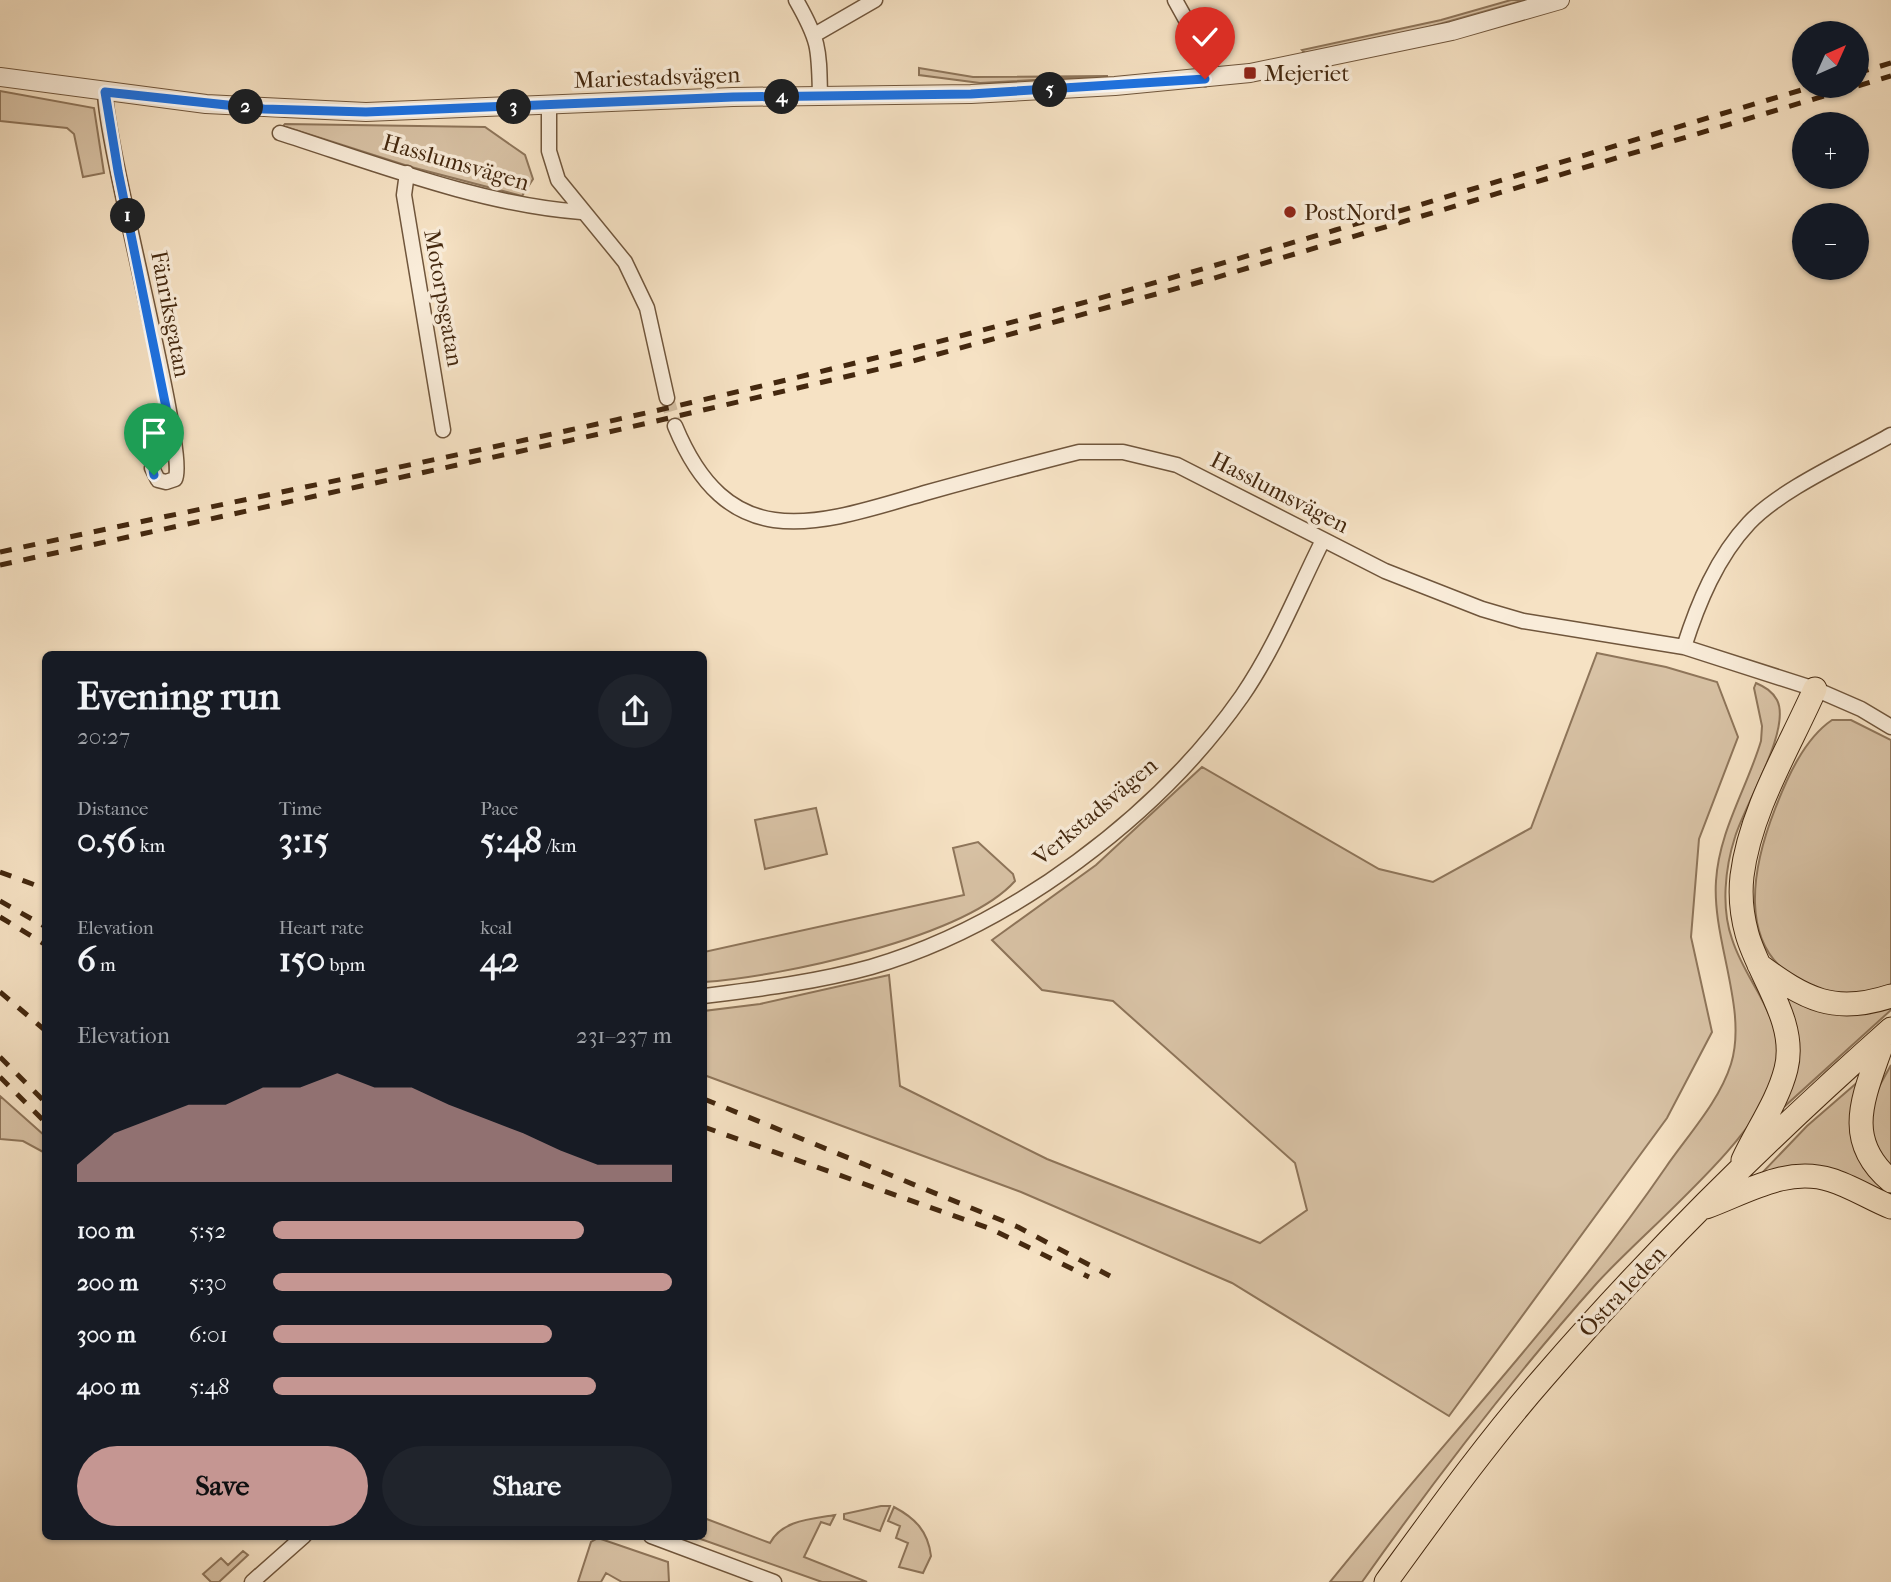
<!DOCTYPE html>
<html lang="en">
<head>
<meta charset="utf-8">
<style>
  body { margin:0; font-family:"IM FELL French Canon",serif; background:#20242c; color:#f1f3f6; height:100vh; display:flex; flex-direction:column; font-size:26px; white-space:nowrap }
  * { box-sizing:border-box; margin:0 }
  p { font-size:23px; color:#9ea1a6 }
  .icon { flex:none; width:38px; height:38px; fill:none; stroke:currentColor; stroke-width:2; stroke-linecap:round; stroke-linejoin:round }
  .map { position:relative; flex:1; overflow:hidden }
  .panel { position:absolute; left:42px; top:651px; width:665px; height:889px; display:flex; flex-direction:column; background:#171b24; border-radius:10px; box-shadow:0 2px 5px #0004 }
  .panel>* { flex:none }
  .needle { width:46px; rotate:45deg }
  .tools { position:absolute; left:1792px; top:21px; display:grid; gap:14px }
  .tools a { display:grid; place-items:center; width:77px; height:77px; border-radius:50%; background:#171b24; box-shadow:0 2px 5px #0004; font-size:35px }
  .pin { position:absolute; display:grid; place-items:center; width:60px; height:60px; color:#fff; margin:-72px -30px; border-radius:50% 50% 50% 0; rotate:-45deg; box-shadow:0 0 7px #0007 }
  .pin .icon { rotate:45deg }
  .km { position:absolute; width:35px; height:35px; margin:-18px; border-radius:50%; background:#222; color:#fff; font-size:19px; line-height:35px; text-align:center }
  .round { display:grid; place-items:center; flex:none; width:74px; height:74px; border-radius:37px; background:#20242c }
  .headline { display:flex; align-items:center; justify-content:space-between; height:119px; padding:0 35px }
  h1 { font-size:38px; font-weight:700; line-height:52px }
  .figures { display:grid; grid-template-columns:repeat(3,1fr); gap:10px; height:119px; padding:7px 35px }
  .figures div { display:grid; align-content:center }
  .figures b { font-size:35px; font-weight:700 }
  .figures small { font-size:19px; font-weight:400 }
  .figures p { font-size:19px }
  .chart { height:196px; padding:14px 35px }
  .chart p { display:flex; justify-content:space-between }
  .chart svg { width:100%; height:126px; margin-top:7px; fill:#c59692; opacity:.7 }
  .action { display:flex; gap:14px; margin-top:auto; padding:14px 35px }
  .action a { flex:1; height:80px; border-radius:42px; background:#c59692; color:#111; font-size:28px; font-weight:700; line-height:80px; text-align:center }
  .action a+a { background:#20242c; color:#f1f3f6 }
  ul { padding:0 35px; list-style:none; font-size:23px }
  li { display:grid; grid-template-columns:112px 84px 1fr; align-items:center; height:52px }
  li i { height:18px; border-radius:9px; background:#c59692 }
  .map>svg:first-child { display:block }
  .green { fill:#d8c2a5; stroke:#8e755a; stroke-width:2 }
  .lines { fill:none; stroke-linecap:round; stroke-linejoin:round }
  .minor-tunnel { stroke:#d2bda0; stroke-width:14; stroke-dasharray:14 7; stroke-linecap:butt }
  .minor-casing { stroke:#70563c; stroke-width:17 }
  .tertiary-casing { stroke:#70563c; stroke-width:20 }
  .trunk-casing { stroke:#44280f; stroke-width:25 }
  .minor { stroke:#f9ecd9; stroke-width:14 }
  .tertiary { stroke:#f9ecd9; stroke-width:18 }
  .trunk { stroke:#f6e2c4; stroke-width:23 }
  .rail { stroke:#44280f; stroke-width:5; stroke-dasharray:12 12; stroke-linecap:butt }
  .route-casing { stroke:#fff; stroke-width:14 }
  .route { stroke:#1a73e8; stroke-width:9 }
  .poi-dot { fill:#8f2418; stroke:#f9ecd9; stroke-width:2.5 }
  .labels { text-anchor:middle; stroke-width:7; stroke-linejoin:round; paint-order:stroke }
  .poi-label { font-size:23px; fill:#44280f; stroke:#f9ecd9; text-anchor:start }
  .street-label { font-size:23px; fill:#44280f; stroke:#f9ecd9 }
</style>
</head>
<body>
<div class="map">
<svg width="1891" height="1582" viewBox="0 0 1891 1582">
  <rect width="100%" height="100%" fill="#f6e2c4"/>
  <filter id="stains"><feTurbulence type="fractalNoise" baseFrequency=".00286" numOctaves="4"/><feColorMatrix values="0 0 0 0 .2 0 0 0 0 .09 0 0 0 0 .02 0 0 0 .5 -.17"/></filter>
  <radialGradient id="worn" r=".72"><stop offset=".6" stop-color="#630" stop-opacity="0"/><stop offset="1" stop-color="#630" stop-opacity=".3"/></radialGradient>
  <!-- green -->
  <path class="green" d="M1511 0H1525L1422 29 1305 53 1302 50 1441 20Z
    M919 68 973 77 1108 76 980 83 919 75Z
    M0 91 94 108 104 173 83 177 74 134 67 128 0 121Z
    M285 124 485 127 525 155 533 179 522 196 411 167 283 126Z
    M1597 653 1666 667 1717 682 1738 737 1699 839 1691 937 1712 1032 1667 1118 1449 1416 1232 1283 1021 1192 704 1075V1011L760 1004 889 975 900 1086 1047 1159 1260 1243 1307 1210 1295 1163 1113 1001 1042 990 992 940 1096 865 1202 767 1379 869 1433 882 1531 828Z
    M1756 683C1765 687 1772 691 1777 700 1792 729 1744 806 1735 837 1725 868 1721 908 1732 939 1748 989 1788 1017 1775 1075 1762 1136 1642 1233 1597 1283 1513 1377 1435 1479 1362 1582H1330C1441 1444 1565 1314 1666 1167 1688 1135 1719 1102 1731 1064 1748 1009 1712 940 1716 881 1719 831 1747 788 1761 741L1762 726 1754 688Z
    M1832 720H1851L1891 740V988L1884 991C1866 992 1847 996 1830 995 1820 994 1809 986 1801 981 1735 948 1753 865 1775 809 1787 778 1804 739 1832 720Z
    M816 808 827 854 765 869 755 820Z
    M978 842 1013 874 1015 881C964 938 779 977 704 982V952L964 895 953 848Z
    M1784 993 1891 1003V1010L1785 1106 1782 1105Z
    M1891 1065V1170L1874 1148 1870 1103Z
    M1860 1080 1858 1088 1891 1191V1201L1760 1175 1807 1126Z
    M0 1096 45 1136V1153L23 1141 0 1139Z
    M881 1506H890L880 1531 844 1519V1514Z
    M894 1507C915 1518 928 1531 931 1556L923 1573 899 1567 908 1543 896 1538 900 1526 888 1521Z
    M835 1515 830 1525 821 1522 804 1557 867 1582H822L695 1537 704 1536V1518L770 1543C782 1520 812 1519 835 1515Z
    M598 1538 668 1562 669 1582H622L606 1573 601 1582H578L591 1542Z
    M243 1551 248 1555 219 1582H211L203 1574 221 1558 228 1565Z"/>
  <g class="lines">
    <!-- minor-tunnel -->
    <path class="minor-tunnel" d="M667 398 675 426"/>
    <!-- minor casing -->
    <g class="minor-casing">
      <path id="minor" d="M796 0C820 42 819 49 820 97
        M1175 0 1200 45 1205 79
        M816 34 875 0
        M105 92C106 150 189 456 175 479L166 482 158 480 152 468 168 437 169 422
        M549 106V151L558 180 625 262 647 308 667 398
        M280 133C374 163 482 205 581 212
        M407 173 404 195 443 430
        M675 426C729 557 816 525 925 493 976 479 1027 465 1079 452H1123L1177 465 1385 571 1482 609 1523 621 1684 647 1815 689 1861 709 1891 727
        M1684 647C1698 603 1717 557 1749 523 1781 489 1849 459 1891 435
        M704 996C759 989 817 982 871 967 1012 926 1158 816 1242 696 1275 648 1297 592 1323 540
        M651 1536 774 1582
        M252 1582 304 1536"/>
    </g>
    <!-- tertiary casing -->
    <g class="tertiary-casing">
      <path id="tertiary" d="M0 77 206 104 366 112 733 97 971 94 1115 86 1250 73 1452 31 1560 0"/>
    </g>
    <!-- trunk casing -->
    <g class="trunk-casing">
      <path id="trunk" d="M1759 965C1805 999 1834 1015 1891 996
        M1884 1038C1867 1091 1839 1137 1891 1181
        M1743 1160C1757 1130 1778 1101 1786 1069 1798 1022 1759 977 1747 934 1742 916 1740 894 1742 876 1750 811 1789 748 1815 689
        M1706 1207C1747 1192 1787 1166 1831 1180 1851 1186 1871 1199 1891 1207
        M1386 1582C1437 1512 1487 1442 1544 1377 1651 1253 1769 1137 1891 1029"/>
    </g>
    <!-- minor -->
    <use href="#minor" class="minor"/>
    <!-- tertiary -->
    <use href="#tertiary" class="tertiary"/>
    <!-- trunk -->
    <use href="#trunk" class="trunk"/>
    <!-- rail -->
    <path class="rail" d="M1857 73 1891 63
      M0 552C303 486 609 427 910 349 1214 271 1514 175 1815 86
      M0 565 622 429 913 361 1211 279 1891 76
      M0 872 46 889
      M0 901 46 927
      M0 917 46 945
      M0 992 46 1031
      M0 1057 46 1103
      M0 1077 46 1123
      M704 1099 1018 1227 1110 1276
      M704 1127 991 1229 1089 1277"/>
  </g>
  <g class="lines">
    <!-- route casing -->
    <g class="route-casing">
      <path id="route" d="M154 475C149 458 168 444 169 422L118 171 105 92 264 109 366 112 733 97 971 94 1205 79"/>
    </g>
    <!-- route -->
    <use href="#route" class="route"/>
  </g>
  <!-- markers -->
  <g class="poi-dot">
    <rect x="1243" y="66" width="14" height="14" rx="3.5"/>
    <circle cx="1290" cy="212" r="7"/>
  </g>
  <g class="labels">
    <!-- poi labels -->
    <g class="poi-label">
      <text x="1264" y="81">Mejeriet</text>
      <text x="1304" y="220">PostNord</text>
    </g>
    <!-- street labels -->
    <g class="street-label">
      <text transform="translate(657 77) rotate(-2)" y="8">Mariestadsvägen</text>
      <text transform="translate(456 162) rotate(16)" y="8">Hasslumsvägen</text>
      <text transform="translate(444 298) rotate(80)" y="8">Motorpsgatan</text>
      <text transform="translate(171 314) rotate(79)" y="8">Fänriksgatan</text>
      <text transform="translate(1280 492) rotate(27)" y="8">Hasslumsvägen</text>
      <text transform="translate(1095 811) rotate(-40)" y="8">Verkstadsvägen</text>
      <text transform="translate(1622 1291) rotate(-47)" y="8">Östra leden</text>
    </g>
  </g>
  <rect width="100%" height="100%" filter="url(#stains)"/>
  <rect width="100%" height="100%" fill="url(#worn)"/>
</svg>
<div class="tools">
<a><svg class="needle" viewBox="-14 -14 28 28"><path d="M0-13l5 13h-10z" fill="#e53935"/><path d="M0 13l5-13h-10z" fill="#9ea1a6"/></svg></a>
<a>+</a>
<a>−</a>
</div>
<div class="pin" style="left:154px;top:475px;background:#1e9e55"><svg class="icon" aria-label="arrive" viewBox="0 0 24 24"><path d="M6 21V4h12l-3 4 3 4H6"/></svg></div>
<div class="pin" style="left:1205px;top:79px;background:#d93025"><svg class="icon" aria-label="check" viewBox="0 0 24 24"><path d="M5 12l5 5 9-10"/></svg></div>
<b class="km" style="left:128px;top:216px">1</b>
<b class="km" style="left:246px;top:107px">2</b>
<b class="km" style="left:514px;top:107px">3</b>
<b class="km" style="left:782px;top:97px">4</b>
<b class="km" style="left:1050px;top:90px">5</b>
<section class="panel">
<div class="headline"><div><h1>Evening run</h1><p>20:27</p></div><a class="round"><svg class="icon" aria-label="share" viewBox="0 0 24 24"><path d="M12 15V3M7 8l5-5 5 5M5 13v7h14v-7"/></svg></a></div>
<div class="figures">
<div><p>Distance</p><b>0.56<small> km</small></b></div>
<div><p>Time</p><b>3:15</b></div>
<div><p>Pace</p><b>5:48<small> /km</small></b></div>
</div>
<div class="figures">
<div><p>Elevation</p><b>6<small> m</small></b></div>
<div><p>Heart rate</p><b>150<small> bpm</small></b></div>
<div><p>kcal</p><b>42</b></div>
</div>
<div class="chart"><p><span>Elevation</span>231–237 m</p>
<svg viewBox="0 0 160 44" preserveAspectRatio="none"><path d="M0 44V38L10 27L20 22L30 17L40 17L50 11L60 11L70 6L80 11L90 11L100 17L110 22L120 27L130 33L140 38L150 38L160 38V44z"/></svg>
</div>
<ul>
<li><b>100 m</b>5:52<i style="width:78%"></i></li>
<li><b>200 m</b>5:30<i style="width:100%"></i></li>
<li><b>300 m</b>6:01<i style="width:70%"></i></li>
<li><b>400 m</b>5:48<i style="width:81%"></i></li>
</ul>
<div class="action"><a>Save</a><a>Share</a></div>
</section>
</div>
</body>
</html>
